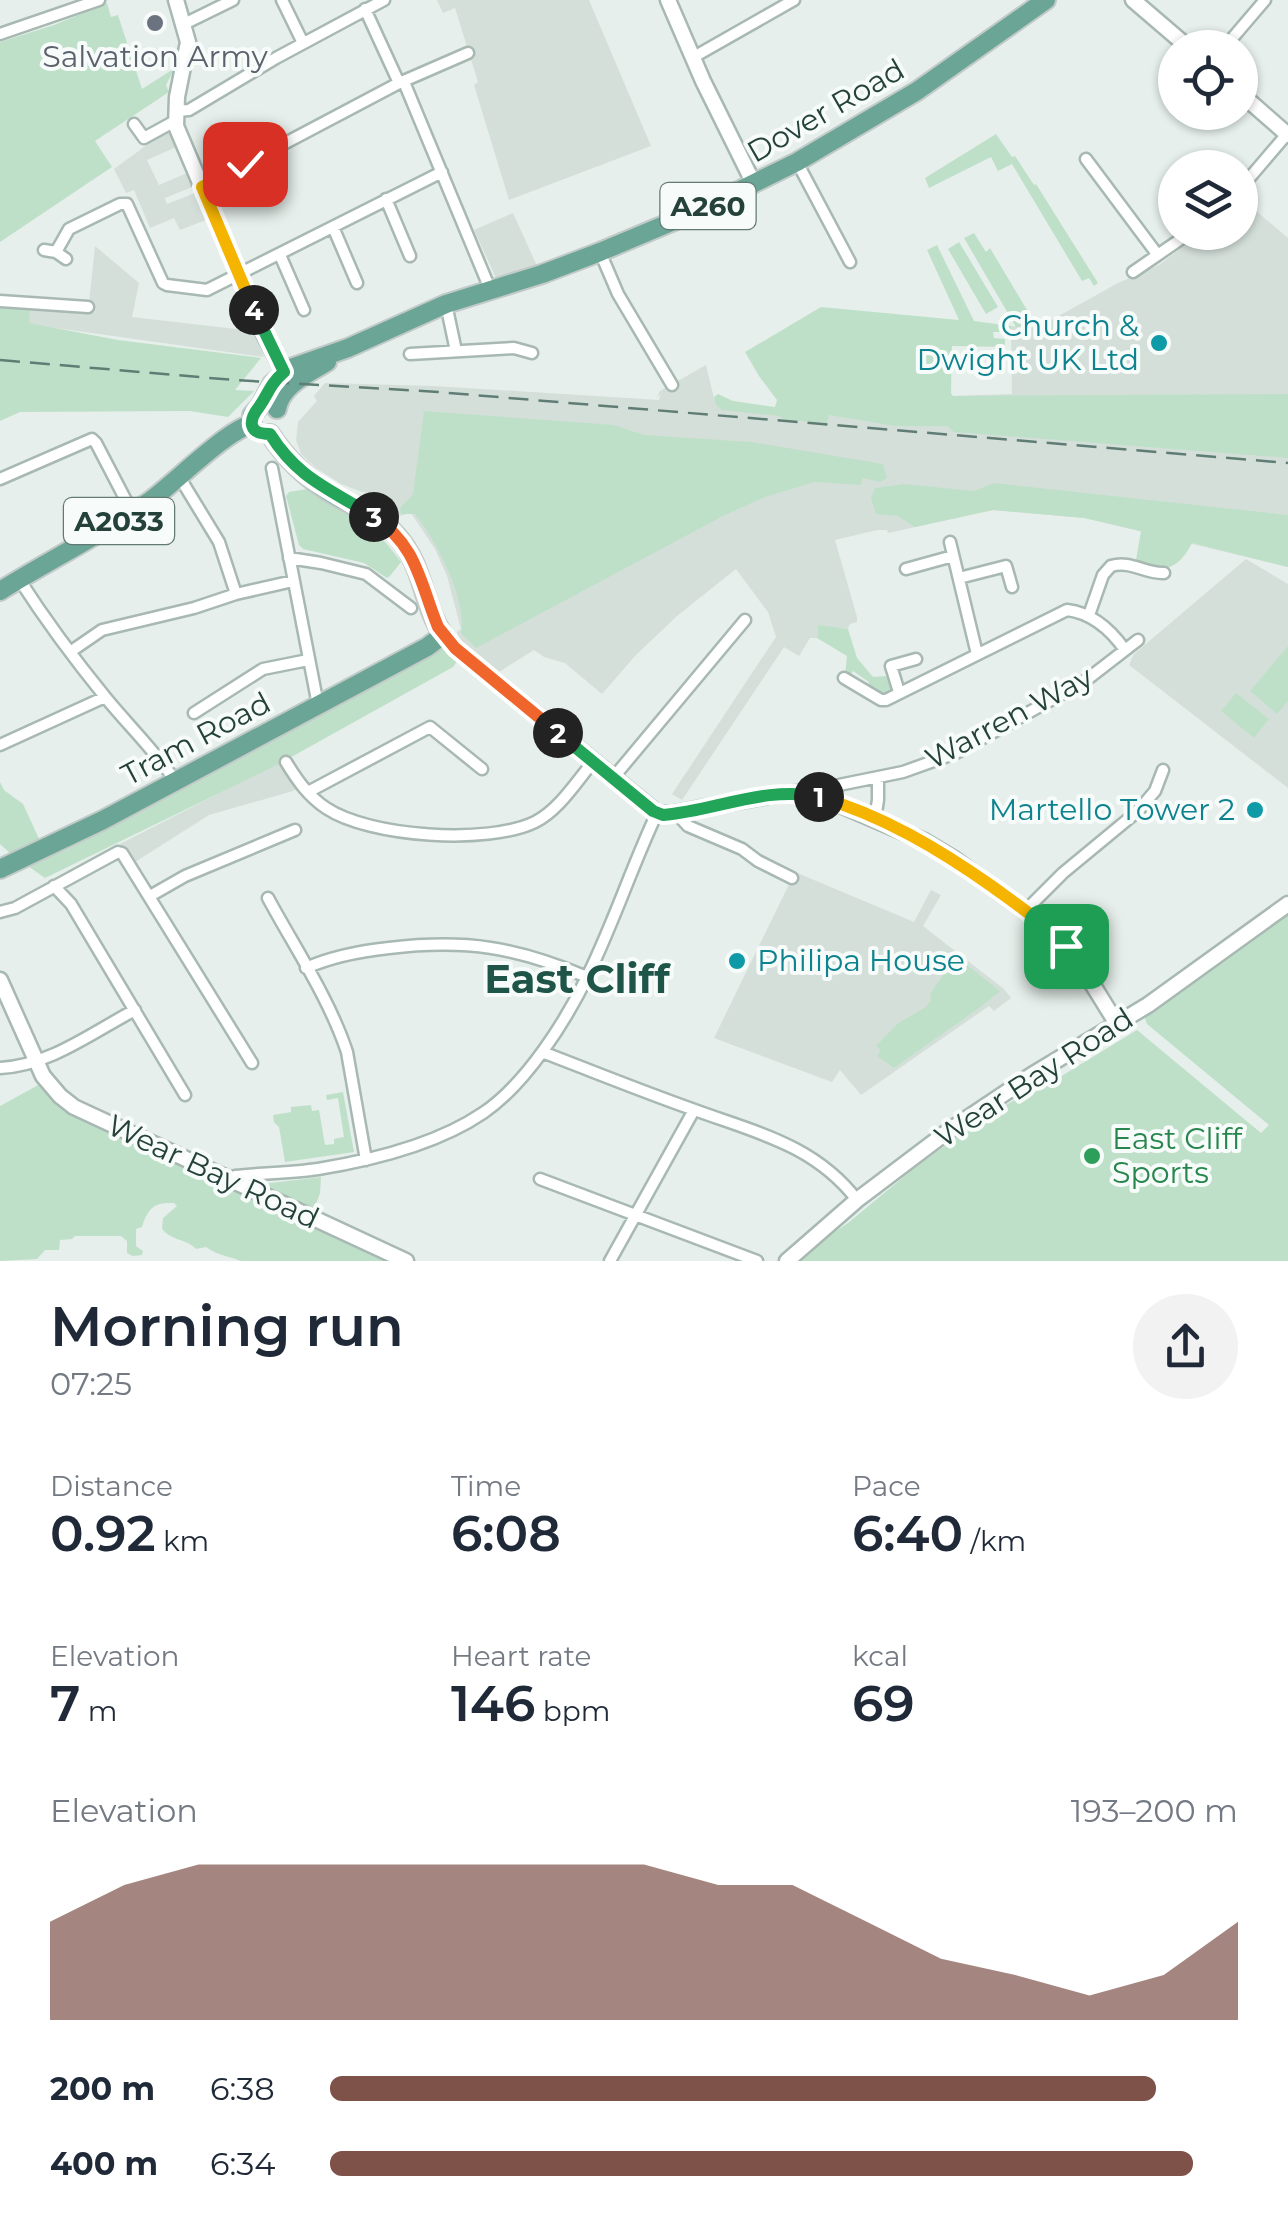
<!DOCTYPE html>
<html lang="en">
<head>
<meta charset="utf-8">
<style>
  body { margin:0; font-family:Montserrat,sans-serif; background:#f2f2f3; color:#1f2937; height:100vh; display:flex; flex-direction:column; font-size:38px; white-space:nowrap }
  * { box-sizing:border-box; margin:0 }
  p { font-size:32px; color:#747a83 }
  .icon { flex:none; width:55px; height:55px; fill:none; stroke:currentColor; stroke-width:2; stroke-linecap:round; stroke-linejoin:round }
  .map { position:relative; height:1261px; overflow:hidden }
  .panel { display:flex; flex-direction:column; background:#fff; flex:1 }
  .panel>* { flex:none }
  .controls { position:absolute; left:1158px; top:30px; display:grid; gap:20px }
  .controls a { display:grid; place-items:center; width:100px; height:100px; border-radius:50%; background:#fff; box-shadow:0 2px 8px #0004; font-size:50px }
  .pin { position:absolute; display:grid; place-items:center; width:85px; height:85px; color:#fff; margin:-42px; border-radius:20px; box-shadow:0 5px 15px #0006 }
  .km { position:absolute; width:50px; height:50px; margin:-25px; border-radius:50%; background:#222; color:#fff; font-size:28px; line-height:50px; text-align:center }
  .round { display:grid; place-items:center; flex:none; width:105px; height:105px; border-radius:52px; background:#f2f2f3 }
  .overview { display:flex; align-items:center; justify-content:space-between; height:170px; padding:0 50px }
  h1 { font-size:55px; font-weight:600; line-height:75px }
  .metrics { display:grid; grid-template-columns:repeat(3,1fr); gap:15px; height:170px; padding:10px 50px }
  .metrics div { display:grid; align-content:center }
  .metrics b { font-size:50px; font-weight:600 }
  .metrics small { font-size:28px; font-weight:400 }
  .metrics p { font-size:28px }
  .chart { height:280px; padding:20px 50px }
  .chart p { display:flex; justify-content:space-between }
  .chart svg { width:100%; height:180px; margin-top:10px; fill:#7f5249; opacity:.7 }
  ul { padding:0 50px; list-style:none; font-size:32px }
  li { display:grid; grid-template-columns:160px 120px 1fr; align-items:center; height:75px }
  li i { height:25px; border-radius:12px; background:#7f5249 }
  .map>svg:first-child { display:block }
  .built { fill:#d4dfda }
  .green { fill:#bfe0c8 }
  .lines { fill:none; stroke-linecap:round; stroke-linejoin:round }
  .minor-casing { stroke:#a8b8b2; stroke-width:15 }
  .tertiary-casing { stroke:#a8b8b2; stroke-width:19 }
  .primary-casing { stroke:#c2cac8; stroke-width:22 }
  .minor { stroke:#fff; stroke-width:10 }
  .tertiary { stroke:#fff; stroke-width:14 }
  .primary { stroke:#6aa596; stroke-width:18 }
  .rail { stroke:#5f7d75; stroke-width:2.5; stroke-dasharray:20 10; stroke-linecap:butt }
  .split-1-casing { stroke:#fff; stroke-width:20 }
  .split-2-casing { stroke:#fff; stroke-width:20 }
  .split-3-casing { stroke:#fff; stroke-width:20 }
  .split-4-casing { stroke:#fff; stroke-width:20 }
  .split-5-casing { stroke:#fff; stroke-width:20 }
  .split-1 { stroke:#f5b400; stroke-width:12 }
  .split-2 { stroke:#22a559; stroke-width:12 }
  .split-3 { stroke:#f0652b; stroke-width:12 }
  .split-4 { stroke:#22a559; stroke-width:12 }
  .split-5 { stroke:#f5b400; stroke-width:12 }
  .worship-dot { fill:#6b7280; stroke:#f7fbf9; stroke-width:4 }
  .culture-dot { fill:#0f9aa8; stroke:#f7fbf9; stroke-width:4 }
  .leisure-dot { fill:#2e9e5b; stroke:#f7fbf9; stroke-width:4 }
  .labels { text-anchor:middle; stroke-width:8; stroke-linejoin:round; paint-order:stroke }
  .shield { fill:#f7fbf9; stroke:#637a73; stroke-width:2.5 }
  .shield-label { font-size:28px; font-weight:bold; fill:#24423a }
  .worship-label { font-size:30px; fill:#5b616d; stroke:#f7fbf9 }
  .street-label { font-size:30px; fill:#24423a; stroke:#f7fbf9 }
  .culture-label { font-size:30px; fill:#0d838f; stroke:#f7fbf9; text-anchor:end }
  .leisure-label { font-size:30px; fill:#27864d; stroke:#f7fbf9; text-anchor:start }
  .district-label { font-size:40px; font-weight:bold; fill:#1f5548; stroke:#f7fbf9 }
</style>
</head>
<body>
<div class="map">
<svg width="1288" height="1261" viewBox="0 0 1288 1261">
  <rect width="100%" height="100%" fill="#e6efeb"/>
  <!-- built -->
  <path class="built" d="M437 0H589L651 146 509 200 474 85 478 82 455 8 443 13Z
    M166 131H169L176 147 147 160 159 185 187 173 192 187 165 198 167 204 195 193 206 220 180 230 174 218 150 228 134 190 126 193 114 169Z
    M1241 198 1288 238V567L1085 518 993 510 888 533 887 530H877L835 540 857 617V622L850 624 848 629 818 626 817 638H810L799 656 784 647 682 800 672 794 776 637 768 612 736 569 677 616 635 656 602 694 565 663 544 657 534 650 499 672 460 642 457 632 461 629 447 576 435 549 411 513 396 517 379 505 380 495 362 492 341 484 316 468 301 454 296 440 298 422 317 401 314 396 325 383 434 386 659 400 660 394 656 399 660 391 706 365 714 398 775 408 951 396 1012 394 1011 326 1037 328 1118 283 1159 265 1201 233 1240 232Z
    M513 213 537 266 496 278 474 230Z
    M95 246 139 283 132 317 253 331 264 357 20 323 15 308 88 312Z
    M1246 559 1288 584V788L1129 665 1134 654Z
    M284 760 300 787 293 791 209 815 132 864 120 844Z
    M795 872 914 922 931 890 941 895 923 926 1004 989 1011 998 994 1011 989 1006 861 1095 840 1070 832 1082 714 1038Z"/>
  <!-- green -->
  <path class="green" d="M107 3 111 17 118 15 142 89 175 68 166 85 169 92 95 141 112 167 0 242V42L54 25Z
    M996 134 1012 157 1015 156 1034 185 1036 184 1098 283 1094 286 1089 278 1082 281 1012 164 998 171 991 157 929 188 925 178Z
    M974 233 986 252 990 248 1027 310 1022 313 1031 328 1016 327 964 238Z
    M959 242 998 307 986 314 948 249Z
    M937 245 974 321 1011 326 1012 339H1007V332H993L994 338 1005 339V347L952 346 951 393 953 396 1288 394V458L954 432 947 426H895L829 415 827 423 785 420 779 416 722 410 716 405 714 397 718 394 733 401 775 407 777 400 759 376 745 352 821 307 959 320 927 250Z
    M0 306 30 308 29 323 118 340 261 358 235 390 254 391 228 417 190 411 20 412 0 421Z
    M424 411 614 425 644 435 751 442 883 464 887 478 880 482 862 478 861 485 814 482 765 497 723 516 476 648 461 633C467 598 436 541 415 514H401L400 508 413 494Z
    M994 483 1288 515V567L1192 543C1178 570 1163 575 1136 560L1141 531 1084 518 993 510 915 527 898 516 876 514 871 498 875 488 904 484 974 491Z
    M307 489C349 514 372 521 401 562L390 576 387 578 364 563 303 549 299 545 286 496 289 492Z
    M818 625 848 629 857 658 873 677 886 676C889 684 894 691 886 697L867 687 869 682 853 671 849 677 845 675 847 656 817 638Z
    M1288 646V701L1277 714 1250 691Z
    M442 648 458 660 453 667 277 765 45 878 28 866 66 850 141 812Z
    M1236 693 1269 719 1254 738 1221 711Z
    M0 782 4 790 23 804 40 841 11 854 0 844Z
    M1288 910V1261H801L830 1235 848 1223 912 1170 984 1117 1022 1096 1027 1097 1137 1030 1261 1133 1269 1125 1147 1024 1143 1013Z
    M958 958 1000 991 979 1008 894 1068 877 1056 881 1050 876 1046 897 1024 926 1007 931 1000 930 994 945 972 950 974 961 971Z
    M42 1083 60 1104 90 1123 400 1261H241C229 1256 218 1256 206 1247L196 1249C187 1239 172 1241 162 1229L163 1218 177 1206 174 1203C154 1202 148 1208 142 1227L136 1229V1246L143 1251 142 1255 133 1256 127 1253V1241L121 1236H75L72 1239 60 1240 59 1250H45L37 1259 0 1261V1106Z
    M343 1092 354 1152 285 1162 279 1127 274 1122 273 1115 291 1112V1107L311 1105 312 1111 319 1110 325 1145 334 1144V1139L344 1137 338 1098 327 1100 326 1095Z
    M321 1177 320 1193 314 1209 262 1184Z"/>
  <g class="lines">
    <!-- minor casing -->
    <g class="minor-casing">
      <path id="minor" d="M282 0 303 43
        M365 9 399 83
        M184 24 233 0
        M0 34 99 0
        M1224 48 1265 0
        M692 58 794 0
        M404 82 490 289
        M176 111 189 110 276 58 384 0
        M134 124 144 138 175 121
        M1086 159 1157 254
        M797 162 850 262
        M202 187 399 83 468 53
        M1240 189 1287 134
        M386 199 410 256
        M333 227 357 283
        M44 250 56 252 66 259
        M56 252 69 229 120 204H127L163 283 167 285 207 290 442 172
        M600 252 618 294 672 385
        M280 255 304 310
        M1133 272 1191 232
        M0 301 88 307
        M446 304 456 351
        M410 354 514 348 532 353
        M272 468 318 705
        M180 478 219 542 236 594
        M0 479 92 439 96 443 132 512
        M950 542 977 654
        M289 558 321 563 366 574 411 608
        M906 569 953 556
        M959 578 1006 566 1012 587
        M19 579C46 621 75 660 106 698 129 726 156 752 176 782
        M1089 615 1103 575 1111 566C1131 560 1145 574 1164 573
        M70 652 102 630 194 608 236 594 293 581
        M844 678 881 700H886L1067 610C1092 613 1111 630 1125 650
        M899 692 891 666 916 659
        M194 713 263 669 308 660
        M0 745 105 697
        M286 762C297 780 308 796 326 808 369 837 488 845 535 822 559 810 576 782 593 762
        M613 778 745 620
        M308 792 430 727 482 769
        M815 795 820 790 829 787 903 772 956 753 1085 681 1138 640
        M676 813 688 826 742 849 758 861 792 878
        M875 819 878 800V779
        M54 886 71 904 185 1095
        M150 896 185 876 295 830
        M268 898C295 948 329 998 347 1052L366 1160
        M1026 910 1063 873 1138 811 1155 791 1163 770
        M0 912 15 908 118 852 122 853 252 1063
        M306 968C333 956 361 951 389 948 466 939 516 947 587 977
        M542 1052C592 1071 641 1091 692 1109 754 1132 814 1144 857 1200
        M0 1068C49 1066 93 1032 135 1010
        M540 1179 757 1261
        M232 1181 235 1176C262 1173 291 1173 318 1169 373 1160 436 1145 483 1113 526 1084 566 1021 588 975 614 922 632 866 657 813
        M610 1261 694 1110"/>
    </g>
    <!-- tertiary casing -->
    <g class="tertiary-casing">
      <path id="tertiary" d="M176 0 188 42 177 97 176 126 265 336 284 372
        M668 0 703 81 754 184
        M1133 0 1189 48
        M1240 93 1288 135
        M443 635 460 652 657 813 670 814 773 795 799 793 829 800 924 841 954 859 1051 930 1078 961 1117 1024
        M0 980 43 1076 60 1096 74 1107 406 1261
        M787 1261 857 1200 947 1132 1032 1075 1148 1005 1288 904"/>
    </g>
    <!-- primary casing -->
    <g class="primary-casing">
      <path id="primary" d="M277 409C281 385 308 374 327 362
        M252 424V415L261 405 272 384 291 368 348 348 446 304 542 274 600 252 700 210 797 162 917 91 1046 0
        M0 591C48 561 100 535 147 503 174 484 225 431 252 424
        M0 869 103 820 427 647 443 635C422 603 424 566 397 536 379 516 354 507 331 493 306 478 286 459 270 434"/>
    </g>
    <!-- minor -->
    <use href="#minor" class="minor"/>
    <!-- tertiary -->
    <use href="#tertiary" class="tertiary"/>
    <!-- primary -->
    <use href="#primary" class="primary"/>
    <!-- rail -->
    <path class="rail" d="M0 360 234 380 438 392 1288 463"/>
  </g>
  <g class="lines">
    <!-- split-1 casing -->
    <g class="split-1-casing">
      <path id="split-1" d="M819 797C882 815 939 849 993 887 1019 906 1044 923 1066 946"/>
    </g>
    <!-- split-2 casing -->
    <g class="split-2-casing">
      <path id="split-2" d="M558 733 653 811 663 815C715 811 767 785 819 797"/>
    </g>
    <!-- split-3 casing -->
    <g class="split-3-casing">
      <path id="split-3" d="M374 517C417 545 420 583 438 627L455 648 558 733"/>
    </g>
    <!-- split-4 casing -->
    <g class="split-4-casing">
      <path id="split-4" d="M254 310 284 372C269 385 269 393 259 407 248 421 248 434 270 434 299 480 331 489 374 517"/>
    </g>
    <!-- split-5 casing -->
    <g class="split-5-casing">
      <path id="split-5" d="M245 164 202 187 254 310"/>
    </g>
    <!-- split-1 -->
    <use href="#split-1" class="split-1"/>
    <!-- split-2 -->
    <use href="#split-2" class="split-2"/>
    <!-- split-3 -->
    <use href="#split-3" class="split-3"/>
    <!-- split-4 -->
    <use href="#split-4" class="split-4"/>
    <!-- split-5 -->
    <use href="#split-5" class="split-5"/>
  </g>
  <!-- markers -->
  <circle class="worship-dot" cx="155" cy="23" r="10"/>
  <g class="culture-dot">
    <circle cx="1159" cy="343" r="10"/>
    <circle cx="1255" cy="810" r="10"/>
    <circle cx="737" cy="961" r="10"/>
  </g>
  <circle class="leisure-dot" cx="1092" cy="1156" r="10"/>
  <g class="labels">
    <!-- shield labels -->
    <g class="shield">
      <rect x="660.5" y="183" width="95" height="46" rx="8"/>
      <rect x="64" y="498" width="110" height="46" rx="8"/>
    </g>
    <g class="shield-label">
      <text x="708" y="216">A260</text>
      <text x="119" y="531">A2033</text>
    </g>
    <!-- worship labels -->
    <g class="worship-label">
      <text x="155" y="67">Salvation Army</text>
    </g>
    <!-- street labels -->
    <g class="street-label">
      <text transform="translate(826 111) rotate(-30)" y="10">Dover Road</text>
      <text transform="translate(1009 718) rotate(-28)" y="10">Warren Way</text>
      <text transform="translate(196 739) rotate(-28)" y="10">Tram Road</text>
      <text transform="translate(1034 1078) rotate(-33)" y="10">Wear Bay Road</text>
      <text transform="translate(213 1172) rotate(25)" y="10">Wear Bay Road</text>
    </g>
    <!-- culture labels -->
    <g class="culture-label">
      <text x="1139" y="336">Church &amp;<tspan x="1139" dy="34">Dwight UK Ltd</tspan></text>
      <text x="1235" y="820">Martello Tower 2</text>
      <text x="757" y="971" text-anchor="start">Philipa House</text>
    </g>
    <!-- leisure labels -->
    <g class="leisure-label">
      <text x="1112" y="1149">East Cliff<tspan x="1112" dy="34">Sports</tspan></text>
    </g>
    <!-- district labels -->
    <g class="district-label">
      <text x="577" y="993">East Cliff</text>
    </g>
  </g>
</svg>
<div class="controls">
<a><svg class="icon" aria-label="locate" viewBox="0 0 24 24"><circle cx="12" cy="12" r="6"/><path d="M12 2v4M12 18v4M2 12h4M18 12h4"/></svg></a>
<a><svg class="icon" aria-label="layers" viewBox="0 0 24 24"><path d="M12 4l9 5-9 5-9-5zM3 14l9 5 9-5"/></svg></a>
</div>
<div class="pin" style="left:1066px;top:946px;background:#1e9e55"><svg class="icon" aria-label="arrive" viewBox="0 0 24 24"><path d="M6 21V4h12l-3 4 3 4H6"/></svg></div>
<div class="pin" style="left:245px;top:164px;background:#d93025"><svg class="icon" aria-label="check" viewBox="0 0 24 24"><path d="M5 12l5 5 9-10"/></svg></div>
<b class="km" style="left:819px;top:797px">1</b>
<b class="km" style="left:558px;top:733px">2</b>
<b class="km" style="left:374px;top:517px">3</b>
<b class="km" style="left:254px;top:310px">4</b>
</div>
<section class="panel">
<div class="overview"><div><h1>Morning run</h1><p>07:25</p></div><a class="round"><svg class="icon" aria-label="share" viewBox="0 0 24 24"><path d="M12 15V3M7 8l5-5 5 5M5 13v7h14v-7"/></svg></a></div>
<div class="metrics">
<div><p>Distance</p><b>0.92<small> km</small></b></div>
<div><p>Time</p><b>6:08</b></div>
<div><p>Pace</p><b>6:40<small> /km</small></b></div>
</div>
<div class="metrics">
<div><p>Elevation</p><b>7<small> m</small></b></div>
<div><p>Heart rate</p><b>146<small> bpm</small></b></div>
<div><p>kcal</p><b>69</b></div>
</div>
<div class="chart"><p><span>Elevation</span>193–200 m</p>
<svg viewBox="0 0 160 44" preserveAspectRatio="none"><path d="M0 44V20L10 11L20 6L30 6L40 6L50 6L60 6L70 6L80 6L90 11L100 11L110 20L120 29L130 33L140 38L150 33L160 20V44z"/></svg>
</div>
<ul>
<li><b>200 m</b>6:38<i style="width:91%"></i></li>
<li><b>400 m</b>6:34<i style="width:95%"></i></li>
</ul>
</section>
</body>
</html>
